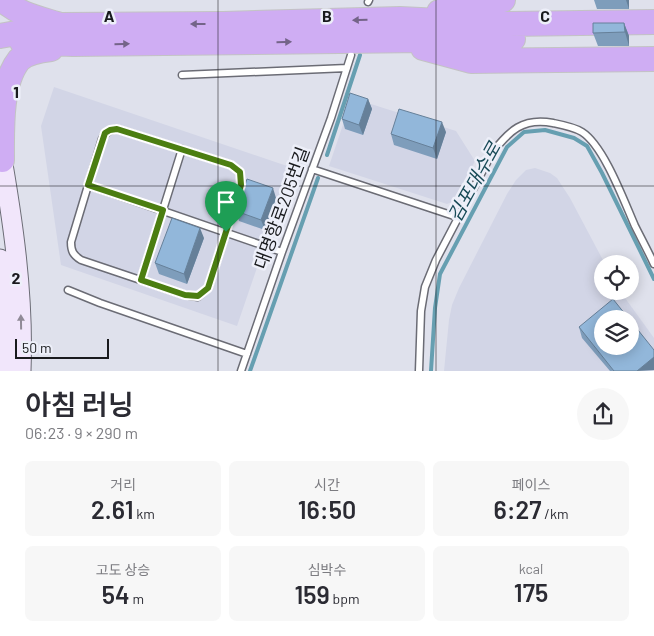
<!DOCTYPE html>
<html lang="ko">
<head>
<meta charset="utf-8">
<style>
  body { margin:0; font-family:Barlow,"Noto Sans KR",sans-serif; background:#f7f7f7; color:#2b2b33; height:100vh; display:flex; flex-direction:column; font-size:19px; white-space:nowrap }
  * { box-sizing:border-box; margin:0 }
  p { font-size:16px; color:#7c7c81 }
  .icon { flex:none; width:28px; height:28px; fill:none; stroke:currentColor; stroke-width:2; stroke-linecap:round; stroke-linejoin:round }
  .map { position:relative; height:371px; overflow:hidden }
  .side { display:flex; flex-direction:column; background:#fff; flex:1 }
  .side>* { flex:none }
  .tools { position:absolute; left:594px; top:255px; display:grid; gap:10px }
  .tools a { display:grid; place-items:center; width:45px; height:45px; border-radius:50%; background:#fff; box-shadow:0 2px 12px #0003; font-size:25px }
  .scale { position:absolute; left:15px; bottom:12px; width:94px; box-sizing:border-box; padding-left:5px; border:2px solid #191a1d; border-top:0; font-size:14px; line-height:18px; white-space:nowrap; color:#191a1d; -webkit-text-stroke:4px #edeff9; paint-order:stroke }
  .pin { position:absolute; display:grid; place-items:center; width:42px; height:42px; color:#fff; margin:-51px -21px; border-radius:50% 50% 50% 0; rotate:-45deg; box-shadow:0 0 5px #0007 }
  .pin .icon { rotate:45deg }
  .round { display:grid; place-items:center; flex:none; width:52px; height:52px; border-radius:26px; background:#f7f7f7 }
  .summary { display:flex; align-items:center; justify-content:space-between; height:85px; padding:0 25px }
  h1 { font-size:28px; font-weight:600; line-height:38px }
  .figures { display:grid; grid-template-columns:repeat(3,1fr); gap:8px; height:85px; padding:5px 25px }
  .figures div { display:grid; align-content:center; border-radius:8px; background:#f7f7f7; text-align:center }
  .figures b { font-size:25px; font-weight:600 }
  .figures small { font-size:14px; font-weight:400 }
  .figures p { font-size:14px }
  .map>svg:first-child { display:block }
  .built { fill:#d2d5e6; fill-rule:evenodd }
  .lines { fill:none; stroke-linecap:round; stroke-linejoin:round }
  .stream { stroke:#669fb1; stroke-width:4 }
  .lane-casing { stroke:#6b6c75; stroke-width:9 }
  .secondary-casing { stroke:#6b6c75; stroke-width:21 }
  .highway-casing { stroke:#c3c3c4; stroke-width:26 }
  .lane { stroke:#fff; stroke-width:6 }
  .secondary { stroke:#f1e6fb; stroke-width:19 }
  .highway { stroke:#cfadf3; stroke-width:24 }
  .wall { fill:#7e9dbb }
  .shaded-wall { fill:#668099 }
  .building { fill:#92b7da; stroke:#668099 }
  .oneway { fill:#746488 }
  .oneway2 { fill:#908a97 }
  .route-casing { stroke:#fff; stroke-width:10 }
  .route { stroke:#4b7e11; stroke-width:6 }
  .grid { fill:none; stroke:#191a1d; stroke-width:1; stroke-opacity:0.55 }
  .labels { text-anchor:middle; stroke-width:5; stroke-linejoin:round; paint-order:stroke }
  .street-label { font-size:18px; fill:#191a1d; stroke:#edeff9 }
  .water-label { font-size:19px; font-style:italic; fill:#184a57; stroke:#edeff9 }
  .grid-label { font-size:16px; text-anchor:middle; font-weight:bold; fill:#191a1d; stroke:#edeff9; stroke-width:5; stroke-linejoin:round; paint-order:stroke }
</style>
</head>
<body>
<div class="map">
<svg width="654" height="371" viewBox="0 0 654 371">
  <rect width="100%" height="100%" fill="#dfe1ec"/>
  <!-- built -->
  <path class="built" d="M54 87 290 167 268 235 261 238 258 250 261 256 237 326 61 265 41 126Z
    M352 98 456 131 475 161 452 202 447 204 329 166Z
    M535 168 550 173 557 178 570 198 605 264H602V291H620L654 338V371H444L449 320 452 305 459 288 507 194 516 180 526 170ZM602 319H630V346H602Z"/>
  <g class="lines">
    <!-- stream -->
    <path class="stream" d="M327 155 360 55
      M250 371 318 178
      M431 371 435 308 440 274 507 147 524 132 545 130 574 138 587 146 602 173 654 279"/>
    <!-- lane casing -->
    <g class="lane-casing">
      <path id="lane" d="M368 2 369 0
        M182 75 347 68
        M117 129 231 165 240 172 241 185 208 288 198 297 185 295 81 260C73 255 71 251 71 242L102 139C106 132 109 130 117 129Z
        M312 169 457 217
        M88 185 282 252
        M141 280 182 149
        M68 290 100 303 247 354
        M241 371 282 252 331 118 351 55
        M419 371 421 311 425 287 436 260 492 153C509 131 523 117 553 123 563 125 574 127 582 132 604 146 624 201 635 226 641 238 648 251 654 264"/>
    </g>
    <!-- secondary casing -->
    <g class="secondary-casing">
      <path id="secondary" d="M0 147C13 221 24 295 21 371
        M0 259 7 306V371"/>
    </g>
    <!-- highway casing -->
    <g class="highway-casing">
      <path id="highway" d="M3 0C18 14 38 18 57 24
        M439 12 503 0
        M0 36 61 25 223 24 400 19 501 24 654 22
        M22 42 73 44 513 39
        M423 48 471 61 654 59
        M2 160C2 129 0 84 19 60 26 53 42 50 51 49"/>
    </g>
    <!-- lane -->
    <use href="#lane" class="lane"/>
    <!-- secondary -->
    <use href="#secondary" class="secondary"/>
    <!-- highway -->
    <use href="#highway" class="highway"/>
  </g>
  <!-- wall -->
  <path class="wall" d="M594 0H629V9H597Z
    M624 23 629 36V46H598L593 33Z
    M368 99 372 109 363 135 345 129 342 119Z
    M446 132 437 159 394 145 391 134Z
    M276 198 265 230 239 221 236 211Z
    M204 238 187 284 159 274 155 263Z
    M579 327 654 350V370L610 371 582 338Z"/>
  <!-- shaded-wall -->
  <path class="shaded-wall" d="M626 0H629V9Z
    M624 23 629 36V46L625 32Z
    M368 99 372 109 363 135 359 125Z
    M442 122 446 132 437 159 433 148Z
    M273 188 276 198 265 230 261 220Z
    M200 228 204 238 187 284 184 274Z
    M654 357V370L637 371Z"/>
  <!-- building -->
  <path class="building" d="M593 23H624L625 32 593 33Z
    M350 93 368 99 359 125 342 119Z
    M399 109 442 122 433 148 391 134Z
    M247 179 273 188 261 220 236 211Z
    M172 218 200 228 184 274 155 263Z
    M613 299 629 319H602V346H630V320L654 350V357L637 371H614L579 327Z"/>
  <!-- one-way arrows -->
  <defs><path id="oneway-solid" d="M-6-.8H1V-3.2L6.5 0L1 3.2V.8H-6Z" transform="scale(1.25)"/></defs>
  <g class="oneway">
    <use href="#oneway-solid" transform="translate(360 20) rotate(178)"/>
    <use href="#oneway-solid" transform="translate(198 24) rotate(180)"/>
    <use href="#oneway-solid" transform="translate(284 42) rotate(-1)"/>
    <use href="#oneway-solid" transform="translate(122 44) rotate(-1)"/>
  </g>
  <use class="oneway2" href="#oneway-solid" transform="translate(21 322) rotate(-91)"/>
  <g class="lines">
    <!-- route casing -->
    <g class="route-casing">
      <path id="route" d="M117 129 231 165 240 172 241 185 208 288 198 296 185 295 141 280 163 210 88 185 105 133 110 130Z"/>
    </g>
    <!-- route -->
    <use href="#route" class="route"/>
  </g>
  <!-- grid -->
  <path class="grid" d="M218 0V371M436 0V371M0 186H654"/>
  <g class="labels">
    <!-- street labels -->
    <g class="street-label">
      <text transform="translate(282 208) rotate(-70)" y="6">대명항로205번길</text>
    </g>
    <!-- water labels -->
    <g class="water-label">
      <text transform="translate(474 182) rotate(-61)" y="7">김포대수로</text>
    </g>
  </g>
  <g class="grid-label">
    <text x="109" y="22">A</text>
    <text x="327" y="22">B</text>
    <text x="545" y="22">C</text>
    <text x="16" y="98">1</text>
    <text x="16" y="284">2</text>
  </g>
</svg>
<div class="tools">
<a><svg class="icon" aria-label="locate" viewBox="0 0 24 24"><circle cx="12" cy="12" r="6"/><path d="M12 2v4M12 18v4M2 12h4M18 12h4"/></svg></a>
<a><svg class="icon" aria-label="layers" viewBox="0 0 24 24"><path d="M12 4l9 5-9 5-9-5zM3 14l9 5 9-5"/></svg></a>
</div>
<div class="scale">50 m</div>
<div class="pin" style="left:226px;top:232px;background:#1e9e55"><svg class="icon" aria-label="arrive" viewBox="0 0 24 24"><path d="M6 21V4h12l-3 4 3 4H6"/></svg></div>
</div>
<section class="side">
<div class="summary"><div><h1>아침 러닝</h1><p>06:23 · 9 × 290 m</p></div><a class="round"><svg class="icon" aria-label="share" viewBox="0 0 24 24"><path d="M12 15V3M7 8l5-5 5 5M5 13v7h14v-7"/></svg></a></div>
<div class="figures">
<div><p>거리</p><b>2.61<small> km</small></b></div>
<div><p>시간</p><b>16:50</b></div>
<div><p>페이스</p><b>6:27<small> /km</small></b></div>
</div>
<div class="figures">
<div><p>고도 상승</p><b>54<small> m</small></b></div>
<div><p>심박수</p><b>159<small> bpm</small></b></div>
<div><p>kcal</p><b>175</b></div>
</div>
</section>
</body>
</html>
